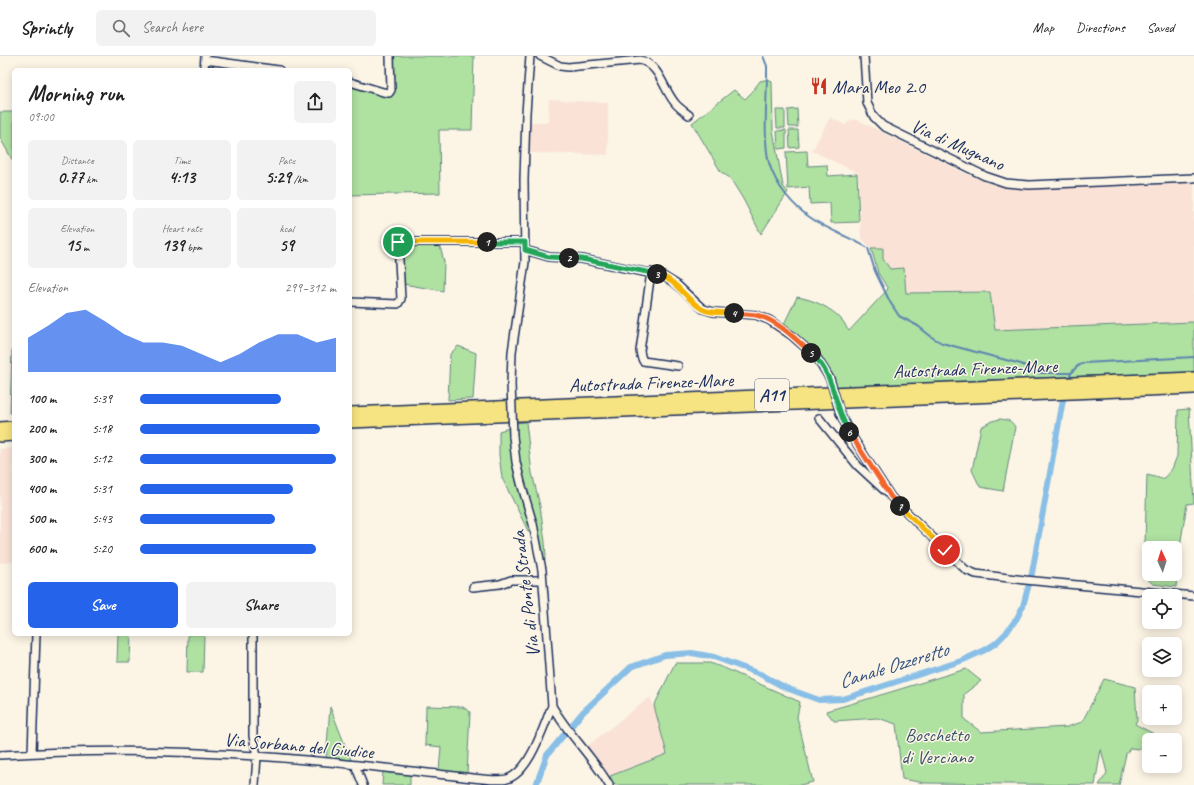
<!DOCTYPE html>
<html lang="en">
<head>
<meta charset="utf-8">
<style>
  body { margin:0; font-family:Caveat,sans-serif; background:#f2f2f2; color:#222; height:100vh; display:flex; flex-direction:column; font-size:15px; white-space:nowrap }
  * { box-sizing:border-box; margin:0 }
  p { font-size:13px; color:#767676 }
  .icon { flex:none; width:22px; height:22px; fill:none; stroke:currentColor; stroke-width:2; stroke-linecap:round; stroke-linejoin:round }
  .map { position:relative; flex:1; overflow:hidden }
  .sheet { position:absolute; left:12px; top:12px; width:340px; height:568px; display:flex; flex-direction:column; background:#fff; border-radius:6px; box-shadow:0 2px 10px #0003 }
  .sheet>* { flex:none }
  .needle { width:26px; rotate:356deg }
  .fabs { position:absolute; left:1142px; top:485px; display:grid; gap:8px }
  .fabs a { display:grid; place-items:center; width:40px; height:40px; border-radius:6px; background:#fff; box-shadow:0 2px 10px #0003; font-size:20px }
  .pin { position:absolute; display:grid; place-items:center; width:34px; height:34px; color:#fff; margin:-17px; border:2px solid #fff; border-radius:50%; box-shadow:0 1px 4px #0007 }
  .km { position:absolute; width:20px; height:20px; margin:-10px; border-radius:50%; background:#222; color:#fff; font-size:11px; line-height:20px; text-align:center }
  .round { display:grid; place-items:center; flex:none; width:42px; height:42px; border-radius:6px; background:#f2f2f2 }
  .summary { display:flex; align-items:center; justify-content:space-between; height:68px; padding:0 16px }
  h1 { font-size:22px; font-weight:700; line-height:30px }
  .metrics { display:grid; grid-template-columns:repeat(3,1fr); gap:6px; height:68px; padding:4px 16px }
  .metrics div { display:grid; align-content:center; border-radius:6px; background:#f2f2f2; text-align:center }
  .metrics b { font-size:17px; font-weight:700 }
  .metrics small { font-size:11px; font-weight:400 }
  .metrics p { font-size:11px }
  .chart { height:112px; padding:8px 16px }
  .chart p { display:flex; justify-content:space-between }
  .chart svg { width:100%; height:72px; margin-top:4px; fill:#2563eb; opacity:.7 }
  .primary-button { display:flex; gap:8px; margin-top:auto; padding:8px 16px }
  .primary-button a { flex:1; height:46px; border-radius:6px; background:#2563eb; color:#fff; font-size:16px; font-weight:700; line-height:46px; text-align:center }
  .primary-button a+a { background:#f2f2f2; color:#222 }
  ul { padding:0 16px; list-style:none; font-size:13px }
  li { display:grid; grid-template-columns:64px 48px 1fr; align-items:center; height:30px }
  li i { height:10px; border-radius:5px; background:#2563eb }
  header { display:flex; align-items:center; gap:24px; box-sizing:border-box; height:56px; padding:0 20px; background:#fff; border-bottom:1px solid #e0e0e0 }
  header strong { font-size:19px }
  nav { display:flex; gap:22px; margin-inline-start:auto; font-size:14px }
  .search { width:280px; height:36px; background:#f2f2f2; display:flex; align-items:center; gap:10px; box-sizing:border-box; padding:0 14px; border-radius:6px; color:#767676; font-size:15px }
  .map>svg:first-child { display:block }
  .built { fill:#fae3d6 }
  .green { fill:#afe1a1; stroke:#658880; fill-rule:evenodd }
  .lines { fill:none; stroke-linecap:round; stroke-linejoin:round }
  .stream { stroke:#5d85b0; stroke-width:2 }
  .canal { stroke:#89bfe7; stroke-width:6 }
  .minor-casing { stroke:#1b2f5e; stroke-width:10 }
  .highway-casing { stroke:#1b2f5e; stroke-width:14 }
  .minor { stroke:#fcf5e5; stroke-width:7 }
  .highway { stroke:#f6e381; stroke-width:11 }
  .minor-bridge-casing { stroke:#1b2f5e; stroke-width:10; stroke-linecap:butt }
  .minor-bridge { stroke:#fcf5e5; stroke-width:7 }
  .split-1-casing { stroke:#fff; stroke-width:8 }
  .split-2-casing { stroke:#fff; stroke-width:8 }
  .split-3-casing { stroke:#fff; stroke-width:8 }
  .split-4-casing { stroke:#fff; stroke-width:8 }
  .split-5-casing { stroke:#fff; stroke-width:8 }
  .split-6-casing { stroke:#fff; stroke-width:8 }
  .split-7-casing { stroke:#fff; stroke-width:8 }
  .split-8-casing { stroke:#fff; stroke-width:8 }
  .split-1 { stroke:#f5b400; stroke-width:5 }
  .split-2 { stroke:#22a559; stroke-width:5 }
  .split-3 { stroke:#22a559; stroke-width:5 }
  .split-4 { stroke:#f5b400; stroke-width:5 }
  .split-5 { stroke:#f0652b; stroke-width:5 }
  .split-6 { stroke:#22a559; stroke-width:5 }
  .split-7 { stroke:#f0652b; stroke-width:5 }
  .split-8 { stroke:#f5b400; stroke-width:5 }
  .labels { text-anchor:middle; stroke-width:3; stroke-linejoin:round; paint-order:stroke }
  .shield { fill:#fcf5e5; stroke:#5e6a86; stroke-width:1 }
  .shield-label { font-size:18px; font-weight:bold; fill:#1b2f5e }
  .poi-label { font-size:19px; fill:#1b2f5e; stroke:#fcf5e5; text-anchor:start }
  .street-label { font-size:19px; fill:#1b2f5e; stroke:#fcf5e5 }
  .park-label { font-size:19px; fill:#39536b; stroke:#fcf5e5 }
  .water-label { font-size:20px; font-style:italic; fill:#365380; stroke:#fcf5e5 }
</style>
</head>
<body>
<header>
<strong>Sprintly</strong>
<div class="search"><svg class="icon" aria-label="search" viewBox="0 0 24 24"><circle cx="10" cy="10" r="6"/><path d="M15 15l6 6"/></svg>Search here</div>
<nav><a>Map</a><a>Directions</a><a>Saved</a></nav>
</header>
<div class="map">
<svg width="1194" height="729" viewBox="0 0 1194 729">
  <rect width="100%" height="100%" fill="#fcf5e5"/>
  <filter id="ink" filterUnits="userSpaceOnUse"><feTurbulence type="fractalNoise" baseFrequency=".025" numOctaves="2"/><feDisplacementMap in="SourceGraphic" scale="8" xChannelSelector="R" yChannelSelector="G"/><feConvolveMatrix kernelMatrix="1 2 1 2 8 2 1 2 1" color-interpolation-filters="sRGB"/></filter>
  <g filter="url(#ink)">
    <!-- built -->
    <path class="built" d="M549 43 608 47V99L528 97 530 68 532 66H548Z
      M830 61 845 69 851 64H858L967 118 993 128 1005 131 1024 133 1043 132 1194 126V266L995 274 990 236 906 237 883 203V192H871L861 182 858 117 812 95Z
      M14 392V506L0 507V393Z
      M650 641 654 650 667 698 610 720 587 690Z"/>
    <!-- green -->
    <path class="green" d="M393 0H474L472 74H439L440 137 350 139V30L388 41 393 38Z
      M769 23 772 26 773 74 783 130 788 136 761 178 743 143 730 122 721 116 692 67 734 34 745 43 751 37 760 25Z
      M797 53 798 71H789L788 54Z
      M776 54H785V72H777Z
      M0 56H14V103L13 105 0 82Z
      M786 74V92L778 93 777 75Z
      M789 74H798L799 91 790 92Z
      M807 95 808 110 827 109 828 120 857 118 859 166 831 167 830 147 810 148 809 131 788 133 786 96Z
      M401 190H440L444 206 443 235 403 228Z
      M871 192H883V203L890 213 904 212 906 237 990 236 995 274 1194 266V316L1038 322 837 331 827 309 814 294 784 268 797 241C812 243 832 252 842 264 845 267 846 272 849 275L888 233 878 217Z
      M458 290 476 297 473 343 448 344 450 298Z
      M12 294H14V357H10Z
      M1189 353 1194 447 1187 448 1179 496 1176 531 1153 528 1144 520 1147 419 1163 423 1172 413 1177 400 1178 354ZM1149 492H1175V518H1149Z
      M1000 363C1008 364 1011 364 1015 371L1003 435 980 431 972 414 981 371 992 365Z
      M526 366 532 417 540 450 545 486 546 500 544 506 530 451 518 412 515 367Z
      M509 372 512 397 516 421 532 475H528L502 422 499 399V375Z
      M118 578H131L130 606H117Z
      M188 578H204L203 616H187Z
      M675 607H710L724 612 800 646 797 661 813 726 800 729H615L610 720 667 698 654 650Z
      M966 613 981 625 964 638V663L981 676 1067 671 1082 666 1104 623 1135 631 1137 664 1135 668 1154 678 1156 684H1149V694L1130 692 1126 698 1119 729H1099L1107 717 1101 693 1095 729 925 727 902 723 896 668 878 662 834 665 826 655C873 642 919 627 966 613Z
      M426 650 463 651 470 656 467 718 439 715 441 691 425 689Z
      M330 651 351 704 326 702Z
      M383 716 410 719V729H382Z"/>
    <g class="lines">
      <!-- stream -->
      <path class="stream" d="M763 0 767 10V18C767 43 763 84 769 107 776 130 793 151 814 164 831 175 851 182 868 192L875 215 890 246 899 260 918 270 933 282 942 287 1021 308 1039 317H1071
        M1069 321C1073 314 1076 310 1084 307L1194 301"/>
      <!-- canal -->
      <path class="canal" d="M536 729 547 699 583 656 631 611 665 599 692 597 714 601 760 618 786 632 819 644 843 643 961 605 985 594 996 587 1006 577 1017 562 1023 550 1032 517 1063 344"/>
      <!-- minor casing -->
      <g class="minor-casing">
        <path id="minor" d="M540 0 560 10 568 11 640 4C660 9 663 33 675 47 679 52 684 55 689 59
          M864 0 867 47 874 61 883 70 985 120 1006 127 1029 129 1194 122
          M205 4 279 14
          M204 14 205 0
          M350 26 383 36 389 37 391 34 390 0
          M525 194 549 201 582 203 663 220 676 228 703 253 713 256 756 259 769 264 791 279 817 302 830 323
          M651 216 640 295 641 300 643 305 678 310
          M350 246 398 248 401 243 398 186H525
          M511 328 512 296 525 206 524 124 526 57 530 0
          M840 357 848 374 891 441 966 514 976 518 1025 524 1194 540
          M819 362 858 410 884 434
          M513 380 516 406 521 427 533 468 542 514 552 650C568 678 593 701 609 729
          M473 531 500 528 511 524H542
          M253 578V680L257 700 255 729
          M32 697 36 578
          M0 699C106 692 212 695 317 705 363 709 409 715 455 720 468 721 496 726 507 723 530 716 543 671 552 650
          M355 709 363 729"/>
      </g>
      <!-- highway casing -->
      <g class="highway-casing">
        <path id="highway" d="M350 357 1194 322
          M350 366 1194 332
          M0 372 14 371
          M0 380 14 379"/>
      </g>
      <!-- minor -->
      <use href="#minor" class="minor"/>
      <!-- highway -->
      <use href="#highway" class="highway"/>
      <!-- minor-bridge casing -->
      <g class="minor-bridge-casing">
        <path id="minor-bridge" d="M830 323 840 357
          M511 328 513 380"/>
      </g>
      <!-- minor-bridge -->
      <use href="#minor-bridge" class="minor-bridge"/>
    </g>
  </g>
  <g class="lines" filter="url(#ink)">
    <!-- split-1 casing -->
    <g class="split-1-casing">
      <path id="split-1" d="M398 186H487"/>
    </g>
    <!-- split-2 casing -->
    <g class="split-2-casing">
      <path id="split-2" d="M487 186H525V194L549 201 569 202"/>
    </g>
    <!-- split-3 casing -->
    <g class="split-3-casing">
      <path id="split-3" d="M569 202 582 203 657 218"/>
    </g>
    <!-- split-4 casing -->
    <g class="split-4-casing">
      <path id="split-4" d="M657 218C677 224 685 243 702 253 711 258 724 256 734 257"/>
    </g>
    <!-- split-5 casing -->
    <g class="split-5-casing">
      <path id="split-5" d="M734 257C741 258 749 258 756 259 777 264 795 282 811 297"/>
    </g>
    <!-- split-6 casing -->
    <g class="split-6-casing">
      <path id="split-6" d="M811 297C835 318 834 350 849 376"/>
    </g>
    <!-- split-7 casing -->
    <g class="split-7-casing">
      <path id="split-7" d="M849 376 891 441 900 450"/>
    </g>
    <!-- split-8 casing -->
    <g class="split-8-casing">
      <path id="split-8" d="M900 450 945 494"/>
    </g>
    <!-- split-1 -->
    <use href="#split-1" class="split-1"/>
    <!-- split-2 -->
    <use href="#split-2" class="split-2"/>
    <!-- split-3 -->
    <use href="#split-3" class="split-3"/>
    <!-- split-4 -->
    <use href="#split-4" class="split-4"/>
    <!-- split-5 -->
    <use href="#split-5" class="split-5"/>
    <!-- split-6 -->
    <use href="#split-6" class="split-6"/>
    <!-- split-7 -->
    <use href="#split-7" class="split-7"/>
    <!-- split-8 -->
    <use href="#split-8" class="split-8"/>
  </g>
  <!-- icons -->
  <defs>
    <g id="restaurant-bare" transform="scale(1.38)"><path d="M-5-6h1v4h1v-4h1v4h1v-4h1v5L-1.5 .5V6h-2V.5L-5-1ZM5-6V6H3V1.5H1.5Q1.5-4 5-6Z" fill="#c8321e" stroke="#fcf5e5" stroke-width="2.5" paint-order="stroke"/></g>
  </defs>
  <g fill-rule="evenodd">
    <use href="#restaurant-bare" x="819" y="30"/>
  </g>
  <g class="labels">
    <!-- shield labels -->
    <rect class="shield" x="755" y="323" width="34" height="32" rx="3"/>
    <g class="shield-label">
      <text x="772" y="345">A11</text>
    </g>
    <!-- poi labels -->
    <g class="poi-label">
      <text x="832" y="37">Mara Meo 2.0</text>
    </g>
    <!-- street labels -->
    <g class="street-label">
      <text transform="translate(958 88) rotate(24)" y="7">Via di Mugnano</text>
      <text transform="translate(975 312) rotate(-2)" y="7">Autostrada Firenze-Mare</text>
      <text transform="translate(651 326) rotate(-2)" y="7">Autostrada Firenze-Mare</text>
      <text transform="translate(525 538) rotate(-97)" y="7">Via di Ponte Strada</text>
      <text transform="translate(299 689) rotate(5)" y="7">Via Sorbano del Giudice</text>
    </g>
    <!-- park labels -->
    <g class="park-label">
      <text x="937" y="685">Boschetto<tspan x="937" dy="22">di Verciano</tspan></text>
    </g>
    <!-- water labels -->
    <g class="water-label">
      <text transform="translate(893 609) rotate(-17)" y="7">Canale Ozzeretto</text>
    </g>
  </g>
</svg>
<div class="fabs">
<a><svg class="needle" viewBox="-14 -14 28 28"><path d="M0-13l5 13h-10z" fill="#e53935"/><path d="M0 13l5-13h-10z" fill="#767676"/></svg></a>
<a><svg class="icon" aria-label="locate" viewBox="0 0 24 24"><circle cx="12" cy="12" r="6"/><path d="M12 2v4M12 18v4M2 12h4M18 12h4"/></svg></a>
<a><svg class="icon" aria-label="layers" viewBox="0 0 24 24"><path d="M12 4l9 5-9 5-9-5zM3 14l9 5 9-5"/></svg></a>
<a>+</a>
<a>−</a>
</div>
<div class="pin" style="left:398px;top:186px;background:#1e9e55"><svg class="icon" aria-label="arrive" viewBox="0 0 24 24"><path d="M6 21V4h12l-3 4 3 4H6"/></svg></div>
<div class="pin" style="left:945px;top:494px;background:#d93025"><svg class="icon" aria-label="check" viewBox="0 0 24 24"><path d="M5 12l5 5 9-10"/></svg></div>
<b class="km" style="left:487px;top:186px">1</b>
<b class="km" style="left:569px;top:202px">2</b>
<b class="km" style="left:657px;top:218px">3</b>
<b class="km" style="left:734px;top:257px">4</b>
<b class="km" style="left:811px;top:297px">5</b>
<b class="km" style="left:849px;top:376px">6</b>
<b class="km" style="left:900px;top:450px">7</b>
<section class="sheet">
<div class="summary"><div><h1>Morning run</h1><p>09:00</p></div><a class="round"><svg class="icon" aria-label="share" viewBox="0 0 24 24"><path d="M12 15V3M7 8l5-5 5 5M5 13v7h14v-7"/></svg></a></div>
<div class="metrics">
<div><p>Distance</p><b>0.77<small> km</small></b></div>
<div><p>Time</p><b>4:13</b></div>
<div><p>Pace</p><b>5:29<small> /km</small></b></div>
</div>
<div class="metrics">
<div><p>Elevation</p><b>15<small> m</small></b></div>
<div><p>Heart rate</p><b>139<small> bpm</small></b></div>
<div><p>kcal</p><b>59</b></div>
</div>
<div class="chart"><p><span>Elevation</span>299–312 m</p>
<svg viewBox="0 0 160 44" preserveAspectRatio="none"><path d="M0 44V23L10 16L20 8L30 6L40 13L50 21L60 26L70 26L80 28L90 33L100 38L110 33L120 26L130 21L140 21L150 26L160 23V44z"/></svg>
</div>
<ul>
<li><b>100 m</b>5:39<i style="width:72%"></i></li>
<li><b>200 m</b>5:18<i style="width:92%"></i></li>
<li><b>300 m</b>5:12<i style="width:100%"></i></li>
<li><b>400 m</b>5:31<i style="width:78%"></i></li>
<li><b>500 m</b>5:43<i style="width:69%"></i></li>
<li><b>600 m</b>5:20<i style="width:90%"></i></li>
</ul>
<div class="primary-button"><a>Save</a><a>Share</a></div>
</section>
</div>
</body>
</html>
